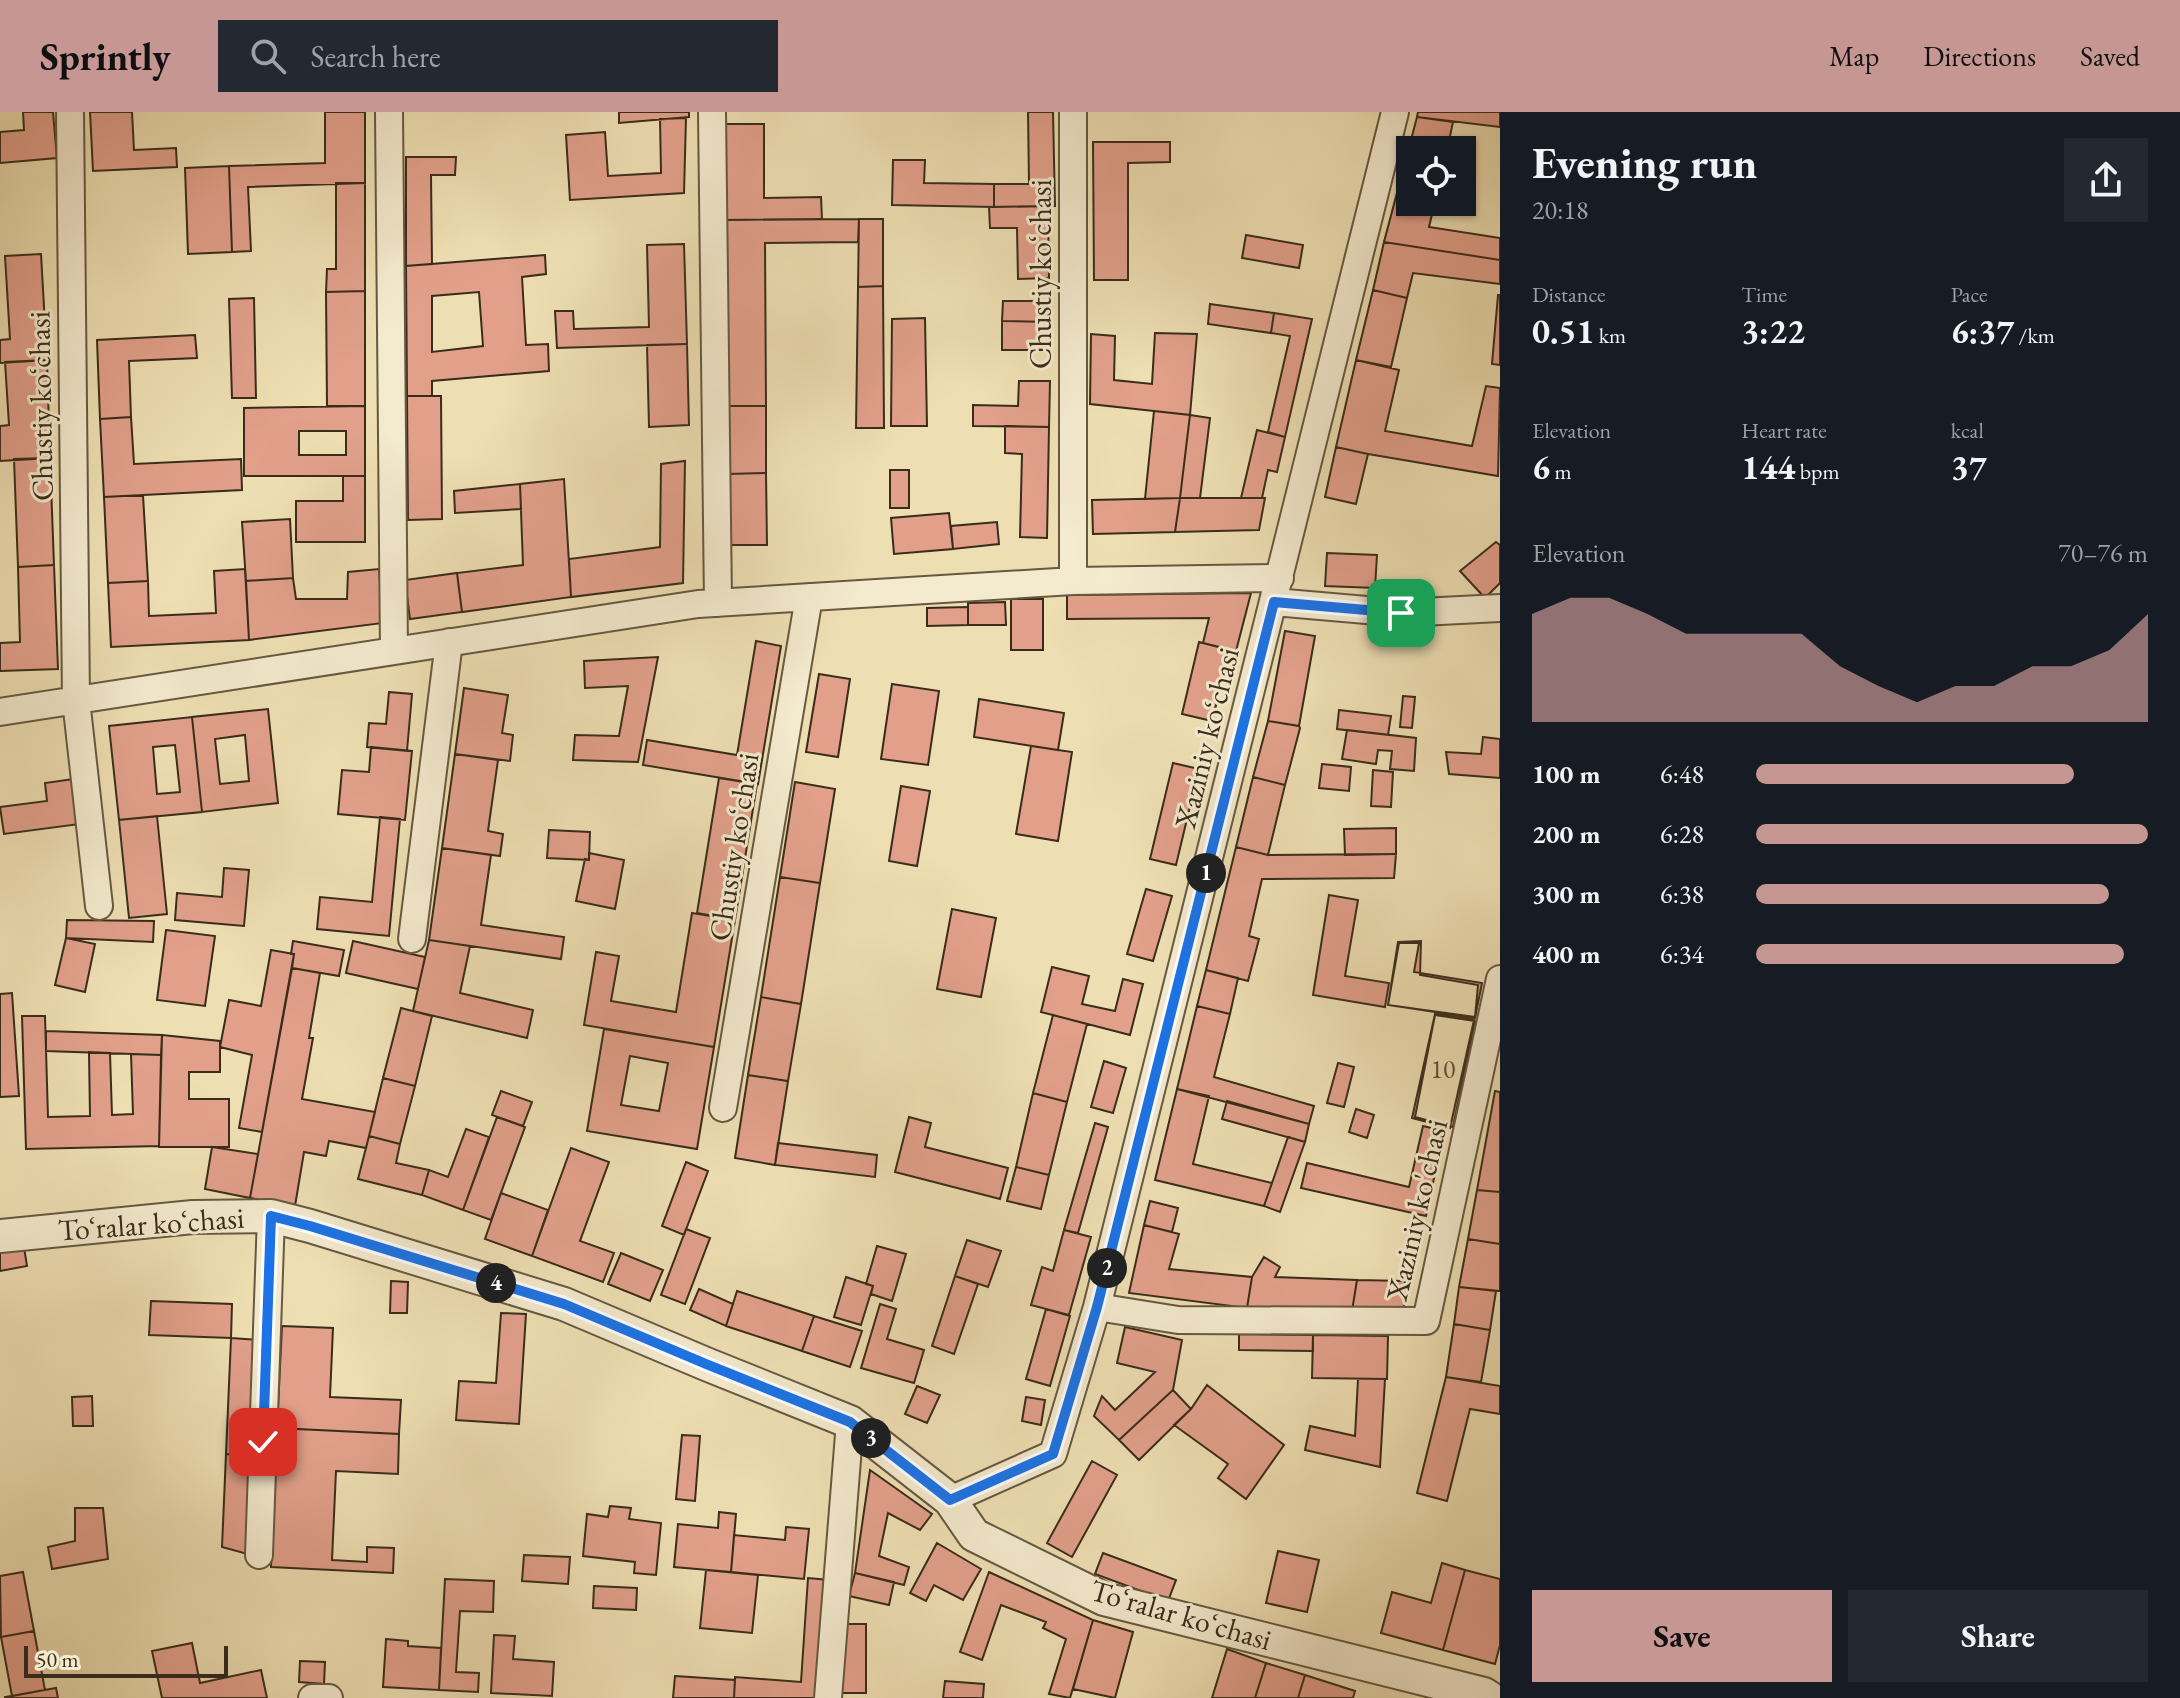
<!DOCTYPE html>
<html lang="en">
<head>
<meta charset="utf-8">
<style>
  body { margin:0; font-family:"EB Garamond",serif; background:#242831; color:#f1f3f6; height:100vh; display:flex; flex-direction:column; font-size:30px; white-space:nowrap }
  * { box-sizing:border-box; margin:0 }
  p { font-size:26px; color:#9ea1a6 }
  .icon { flex:none; width:44px; height:44px; fill:none; stroke:currentColor; stroke-width:2; stroke-linecap:round; stroke-linejoin:round }
  .map { position:relative; flex:1; overflow:hidden }
  .panel { display:flex; flex-direction:column; background:#171b24; width:680px }
  .panel>* { flex:none }
  .fabs { position:absolute; left:1396px; top:24px; display:grid; gap:16px }
  .fabs a { display:grid; place-items:center; width:80px; height:80px; border-radius:0px; background:#171b24; box-shadow:0 2px 6px #0004; font-size:40px }
  .scale { position:absolute; left:24px; bottom:20px; width:204px; box-sizing:border-box; padding-left:8px; border:4px solid #392c1a; border-top:0; font-size:22px; line-height:28px; white-space:nowrap; color:#392c1a; -webkit-text-stroke:6px #f4eace; paint-order:stroke }
  .pin { position:absolute; display:grid; place-items:center; width:68px; height:68px; color:#fff; margin:-34px; border-radius:16px; box-shadow:0 4px 12px #0006 }
  .km { position:absolute; width:40px; height:40px; margin:-20px; border-radius:50%; background:#222; color:#fff; font-size:22px; line-height:40px; text-align:center }
  .round { display:grid; place-items:center; flex:none; width:84px; height:84px; border-radius:0px; background:#242831 }
  .summary { display:flex; align-items:center; justify-content:space-between; height:136px; padding:0 32px }
  h1 { font-size:44px; font-weight:700; line-height:60px }
  .figures { display:grid; grid-template-columns:repeat(3,1fr); gap:12px; height:136px; padding:8px 32px }
  .figures div { display:grid; align-content:center }
  .figures b { font-size:34px; font-weight:700 }
  .figures small { font-size:22px; font-weight:400 }
  .figures p { font-size:22px }
  .chart { height:224px; padding:16px 32px }
  .chart p { display:flex; justify-content:space-between }
  .chart svg { width:100%; height:144px; margin-top:8px; fill:#c59692; opacity:.7 }
  .primary-button { display:flex; gap:16px; margin-top:auto; padding:16px 32px }
  .primary-button a { flex:1; height:92px; border-radius:0px; background:#c59692; color:#111; font-size:32px; font-weight:700; line-height:92px; text-align:center }
  .primary-button a+a { background:#242831; color:#f1f3f6 }
  ul { padding:0 32px; list-style:none; font-size:26px }
  li { display:grid; grid-template-columns:128px 96px 1fr; align-items:center; height:60px }
  li i { height:20px; border-radius:10px; background:#c59692 }
  header { display:flex; align-items:center; gap:48px; box-sizing:border-box; height:112px; padding:0 40px; background:#c59692; color:#111 }
  header strong { font-size:38px }
  nav { display:flex; gap:44px; margin-inline-start:auto; font-size:28px }
  .search { width:560px; height:72px; background:#242831; display:flex; align-items:center; gap:20px; box-sizing:border-box; padding:0 28px; border-radius:0px; color:#9ea1a6; font-size:30px }
  main { display:flex; flex:1; min-height:0 }
  .map>svg:first-child { display:block }
  .building { fill:#e2a08b; stroke:#392c1a; stroke-width:2; fill-rule:evenodd }
  .lines { fill:none; stroke-linecap:round; stroke-linejoin:round }
  .minor-casing { stroke:#665940; stroke-width:30 }
  .tertiary-casing { stroke:#665940; stroke-width:36 }
  .minor { stroke:#f4eace; stroke-width:26 }
  .tertiary { stroke:#f4eace; stroke-width:32 }
  .route-casing { stroke:#fff; stroke-width:16 }
  .route { stroke:#1a73e8; stroke-width:10 }
  .labels { text-anchor:middle; stroke-width:6; stroke-linejoin:round; paint-order:stroke }
  .number-label { font-size:26px; fill:#634936 }
  .street-label { font-size:30px; fill:#392c1a; stroke:#f4eace }
</style>
</head>
<body>
<header>
<strong>Sprintly</strong>
<div class="search"><svg class="icon" aria-label="search" viewBox="0 0 24 24"><circle cx="10" cy="10" r="6"/><path d="M15 15l6 6"/></svg>Search here</div>
<nav><a>Map</a><a>Directions</a><a>Saved</a></nav>
</header>
<main>
<div class="map">
<svg width="1500" height="1586" viewBox="0 0 1500 1586">
  <rect width="100%" height="100%" fill="#eedfb3"/>
  <filter id="stains"><feTurbulence type="fractalNoise" baseFrequency=".0025" numOctaves="4"/><feColorMatrix values="0 0 0 0 .2 0 0 0 0 .09 0 0 0 0 .02 0 0 0 .5 -.17"/></filter>
  <radialGradient id="worn" r=".72"><stop offset=".6" stop-color="#630" stop-opacity="0"/><stop offset="1" stop-color="#630" stop-opacity=".3"/></radialGradient>
  <!-- building -->
  <path class="building" d="M23 0H53L57 46 0 51V20L24 18Z
    M90 0H132L134 38 176 36 177 55 93 59Z
    M325 0H365V71L248 75 251 139 232 140 229 54 325 51Z
    M619 0H689V5L619 11Z
    M1028 0H1053L1055 94 994 95V72H1029Z
    M1418 0H1500V15L1417 5Z
    M1417 5 1453 10 1447 38H1410V90H1435L1429 115 1500 126V148L1384 130Z
    M686 6 684 81 570 88 566 23 605 20 608 64 661 61 660 7Z
    M726 12H764V86L821 85 822 107 726 108Z
    M1093 30H1170V50L1128 51V168H1094Z
    M406 45H456L455 63H431L432 152 406 154Z
    M893 48H925L924 71 994 72V95L892 93Z
    M229 54 232 140 188 142 185 56Z
    M336 71H365V179L326 180 327 157H336Z
    M1048 94 1049 166 1018 167 1017 116H990L989 95Z
    M859 107H883V174L858 175Z
    M859 107 858 130 765 131 766 294H727L726 108Z
    M1246 123 1303 133 1299 156 1242 146Z
    M1384 130 1500 148V172L1413 161 1407 186 1373 178Z
    M684 132 687 232 557 236 555 199H573L574 217 649 215 647 133Z
    M41 142 47 248 0 251V228L10 227 5 144Z
    M545 143 546 162 522 165 526 233 548 232 549 259 432 269V284H407L406 154ZM479 180 483 234 432 240V184Z
    M883 174 884 316H856L858 175Z
    M1373 178 1407 186 1391 255 1356 248Z
    M365 179V294H327L326 180Z
    M1498 183H1500V253L1492 252Z
    M254 186 256 286H232L229 187Z
    M1003 189H1048L1049 210 1002 209Z
    M1210 192 1274 201 1271 221 1208 212Z
    M1274 201 1312 207 1285 325 1268 320 1290 224 1271 221Z
    M925 206 927 314H891L892 207Z
    M1002 209 1049 210 1048 238H1002Z
    M1155 221 1197 222 1190 303 1090 292 1091 222 1115 224 1114 268 1152 272Z
    M195 223 197 246 129 249 131 305 100 307 97 228Z
    M687 232 689 313 649 315 647 233Z
    M47 248 50 346 0 349V314L9 313 5 250Z
    M1356 248 1399 258 1385 319 1472 334 1486 274 1500 276 1498 364 1368 342 1336 335Z
    M1019 269H1050L1049 315 973 314V293L1018 294Z
    M407 284H441L442 407 408 408Z
    M365 294V364H244V296ZM299 319H346V343H299Z
    M727 294H766V361L728 362Z
    M1154 299 1190 303 1180 386 1145 387Z
    M1190 303 1210 306 1200 386H1180Z
    M131 305 134 352 241 347 242 378 104 385 100 307Z
    M1005 314 1049 315 1047 426 1020 425 1022 342 1005 341Z
    M1257 318 1285 325 1277 360 1268 358 1262 386H1241Z
    M1336 335 1368 342 1356 392 1325 385Z
    M50 346 54 453 18 455 14 347Z
    M685 349 683 471 571 485 569 447 660 435 661 352Z
    M890 358H909V396H890Z
    M766 361 767 433H728V362Z
    M343 364H365V430H296V389H343Z
    M564 367 571 485 462 500 457 461 523 453 520 372Z
    M520 372 521 397 455 401 454 379Z
    M143 383 148 469 108 471 104 385Z
    M1180 386H1265L1259 418 1175 420Z
    M1180 386 1175 420 1093 422 1092 388Z
    M949 401 953 437 894 442 891 406Z
    M290 407 293 466 246 469 242 410Z
    M997 410 999 432 953 437 951 414Z
    M1496 430 1500 433V471L1485 486 1460 459Z
    M1327 441 1377 443 1375 476 1325 474Z
    M54 453 58 557 0 559V531L20 530 18 455Z
    M245 457 249 528 111 535 108 471 148 469 149 504 216 501 214 459Z
    M379 457 383 511 249 528 246 469 293 466 296 487H347L348 460Z
    M457 461 462 500 410 507 405 468Z
    M1251 481 1236 539 1203 531 1209 506 1067 507V483Z
    M1011 487H1043V538H1011Z
    M1005 490 1006 513H968V491Z
    M968 495V513L927 514V496Z
    M1285 519 1315 524 1299 614 1268 609Z
    M756 529 781 534 758 672 643 653 647 628 737 643Z
    M1199 530 1230 538 1212 609 1182 602Z
    M658 545 638 650 573 648 575 623 619 624 628 574 585 576 584 549Z
    M819 562 850 567 838 645 806 640Z
    M892 572 939 579 928 653 881 647Z
    M464 576 508 583 502 621 513 623 510 649 455 642Z
    M389 580 412 582 407 639 367 635 369 611 386 612Z
    M1403 584 1415 585 1412 616 1400 615Z
    M979 587 1064 601 1058 638 974 625Z
    M268 597 278 691 202 700 192 605ZM245 623 249 669 220 672 215 627Z
    M1339 598 1391 604 1388 623 1337 617Z
    M192 605 202 700 119 708 109 614ZM175 633 180 680 157 682 153 635Z
    M1268 609 1299 614 1300 616 1285 673 1253 665Z
    M1347 618 1416 626 1414 659 1390 657 1392 639 1378 638 1376 652 1342 647Z
    M1483 625 1500 627V666L1449 662 1446 640 1481 642Z
    M1031 634 1072 640 1058 729 1016 722Z
    M371 635 412 639 405 708 338 702 342 658 369 660Z
    M455 642 498 648 488 719 503 722 500 744 442 736Z
    M1173 651 1199 657 1176 753 1150 747Z
    M1322 652 1351 655 1349 679 1319 676Z
    M1373 658 1393 660 1391 695 1371 694Z
    M1253 665 1285 673 1268 743 1236 735Z
    M719 666 757 672 735 808 697 801Z
    M74 667 80 712 4 722 0 695 47 689 45 671Z
    M795 670 835 677 820 771 780 765Z
    M901 674 930 679 917 754 889 749Z
    M157 704 167 802 129 806 119 708Z
    M380 705 400 707 389 824 317 817 320 785 372 790Z
    M1396 716V742L1345 743 1344 717Z
    M549 718 590 720 589 748 547 746Z
    M1236 735 1268 743 1396 742 1394 766 1262 767 1249 824 1259 827 1248 869 1206 858Z
    M442 736 491 743 481 813 564 825 561 847 429 828Z
    M589 741 624 748 615 797 576 789 585 747 589 748Z
    M224 756 249 758 244 814 175 808 177 781 222 785Z
    M780 765 820 771 801 892 761 885Z
    M1146 777 1172 784 1153 849 1127 842Z
    M1329 783 1358 788 1345 864 1389 871 1385 895 1313 883Z
    M952 797 996 806 981 885 937 877Z
    M692 801 735 808 714 935 584 913 596 840 619 844 611 889 676 900Z
    M67 808 154 809 153 830 66 826Z
    M166 818 215 824 205 894 157 888Z
    M66 826 95 832 85 880 55 873Z
    M429 828 470 834 460 881 533 898 527 926 413 899Z
    M293 829 344 838 339 864 292 856 294 842H291Z
    M353 829 425 845 418 877 346 861Z
    M1421 829 1420 863 1478 873 1475 905 1388 893 1398 830Z
    M1399 831H1419L1414 860 1482 871 1475 906 1388 893Z
    M271 838 294 842 262 1020 239 1016 252 943 220 935 229 888 261 894Z
    M1052 855 1089 864 1082 892 1115 899 1123 867 1143 872 1130 923 1041 900Z
    M292 856 320 861 309 926H313L302 987 375 1000 366 1036 329 1029 326 1044 304 1040 295 1094 250 1086Z
    M1206 858 1238 866 1230 902 1197 894Z
    M12 881 19 984 0 985V882Z
    M761 885 801 892 788 969 748 963Z
    M1197 894 1230 902 1214 965 1314 994 1309 1012 1177 977Z
    M401 896 432 904 415 974 383 966Z
    M1435 902 1474 908 1450 1016 1412 1006Z
    M1053 903 1087 912 1067 990 1033 981Z
    M1435 903 1475 909 1453 1015 1415 1005Z
    M22 904H45L48 1005 90 1004 89 940 110 941 112 1003 133 1002 131 942 161 943 159 1034 26 1037Z
    M604 917 714 935 697 1037 587 1019ZM630 944 668 951 659 999 621 993Z
    M46 919 162 923 161 943 46 939Z
    M162 923 220 929V960H189V987H229V1035H159Z
    M1104 949 1126 956 1113 1001 1091 995Z
    M1338 951 1354 955 1344 995 1327 991Z
    M748 963 788 969 775 1053 735 1046Z
    M383 966 415 974 400 1032 369 1024Z
    M1177 977 1209 984 1193 1052 1272 1071 1264 1094 1155 1068Z
    M501 979 532 990 523 1014 492 1003Z
    M1495 979 1500 980V1080L1477 1078Z
    M1033 981 1067 990 1049 1063 1016 1055Z
    M1227 989 1309 1012 1305 1030 1222 1007Z
    M1356 997 1374 1003 1367 1026 1349 1020Z
    M497 1005 525 1015 491 1108 463 1098Z
    M909 1005 931 1011 925 1035 1008 1056 1000 1087 895 1060Z
    M1095 1011 1108 1015 1078 1121 1064 1118Z
    M1423 1014 1444 1019 1426 1104 1301 1076 1307 1051 1409 1075Z
    M466 1017 489 1025 463 1098 422 1083 429 1058 448 1065Z
    M369 1024 400 1032 396 1051 429 1058 422 1083 358 1067Z
    M1288 1025 1305 1030 1280 1100 1264 1094Z
    M778 1031 877 1043 875 1065 775 1053Z
    M212 1035 258 1042 250 1086 205 1077Z
    M571 1036 609 1050 580 1129 614 1141 603 1170 532 1144Z
    M686 1050 708 1059 684 1123 662 1114Z
    M1016 1055 1049 1063 1041 1097 1007 1089Z
    M1477 1078 1500 1080V1132L1468 1127Z
    M501 1081 548 1098 532 1144 485 1127Z
    M1150 1089 1178 1096 1172 1120 1144 1113Z
    M1144 1113 1179 1122 1169 1157 1252 1165 1247 1196 1129 1181Z
    M686 1117 710 1126 685 1192 661 1183Z
    M1064 1118 1091 1125 1069 1203 1031 1193 1042 1155 1053 1159Z
    M22 1123 27 1154 0 1159V1127Z
    M1468 1127 1500 1132V1179L1459 1175Z
    M967 1128 1001 1139 988 1175 955 1164Z
    M877 1134 906 1142 892 1189 871 1182 873 1174 866 1172Z
    M621 1141 663 1158 650 1189 608 1172Z
    M1264 1145 1280 1155 1275 1165 1357 1168 1352 1199 1247 1196 1252 1165Z
    M955 1164 978 1172 954 1242 932 1234Z
    M846 1165 873 1174 861 1213 834 1205Z
    M1357 1168 1405 1169 1404 1201 1352 1199Z
    M391 1169 408 1170 407 1201H390Z
    M1459 1175 1496 1179 1490 1218 1454 1212Z
    M699 1177 733 1192 726 1214 690 1198Z
    M737 1179 814 1204 802 1239 726 1214Z
    M151 1189 232 1192 231 1226 149 1223Z
    M880 1192 896 1197 887 1227 924 1238 914 1271 861 1256Z
    M1046 1197 1070 1204 1050 1274 1026 1267Z
    M501 1201 526 1202 519 1312 456 1308 459 1269 496 1271Z
    M814 1204 862 1219 850 1255 802 1239Z
    M1454 1212 1490 1218 1481 1270 1446 1265Z
    M282 1214 333 1216 330 1285 401 1288 399 1322 277 1316Z
    M1125 1215 1182 1228 1173 1278 1119 1328 1094 1304 1102 1284 1115 1298 1155 1260 1117 1251Z
    M1239 1222 1313 1223V1239L1239 1238Z
    M1313 1223 1388 1224 1387 1267 1312 1266Z
    M231 1226 260 1228 255 1343 226 1342Z
    M1446 1265 1500 1274V1302L1470 1297 1447 1389 1417 1381Z
    M1358 1267H1385L1380 1355 1305 1338 1310 1314 1355 1324Z
    M1207 1273 1284 1333 1246 1387 1218 1366 1228 1352 1174 1313 1191 1297Z
    M917 1274 940 1283 927 1311 905 1302Z
    M1173 1278 1191 1297 1139 1348 1119 1328Z
    M92 1284 93 1314H73L72 1285Z
    M1026 1285 1045 1288 1041 1313 1022 1309Z
    M277 1316 399 1322 398 1362 336 1359 332 1448 367 1450V1435L394 1436 393 1461 271 1455Z
    M682 1323 700 1324 695 1389 676 1387Z
    M226 1342 255 1343 251 1443 222 1435Z
    M1092 1349 1117 1363 1072 1445 1047 1431Z
    M870 1358 932 1402 920 1418 888 1401 879 1444 909 1455 904 1473 855 1461Z
    M610 1394 631 1396 629 1407 661 1411 656 1463 634 1461 635 1450 583 1444 587 1402 608 1405Z
    M75 1396H103L108 1447 52 1457 48 1435 75 1429Z
    M719 1400 736 1402 731 1460 674 1455 678 1412 718 1416Z
    M786 1415 809 1417 804 1467 731 1460 734 1423 785 1428Z
    M937 1431 981 1457 963 1488 934 1473 926 1489 910 1481Z
    M1278 1439 1319 1448 1307 1500 1266 1491Z
    M1103 1441 1176 1468 1168 1489 1095 1462Z
    M524 1443 570 1445 568 1472 522 1469Z
    M1442 1451 1465 1458 1443 1538 1381 1521 1392 1480 1431 1491Z
    M706 1458 758 1463 752 1521 700 1516Z
    M1465 1458 1500 1467V1533L1495 1552 1443 1538Z
    M23 1460 34 1519 1 1525 0 1464Z
    M989 1460 1093 1508 1070 1586 1049 1582 1066 1527 1043 1516 1046 1510 1001 1493 982 1548 960 1540Z
    M855 1461 894 1470 889 1493 849 1484Z
    M808 1466 829 1468 821 1586H734L735 1565 801 1570Z
    M445 1467 494 1469 493 1500 460 1499 456 1560 479 1561 478 1580 439 1578Z
    M594 1474 637 1476 636 1498 593 1496Z
    M1093 1508 1133 1520 1115 1586 1073 1577Z
    M843 1512H866V1581H842Z
    M34 1519 45 1578 12 1584 1 1525Z
    M494 1523 515 1524 513 1547 554 1550 552 1584 491 1581Z
    M386 1527 408 1529V1534L441 1536 439 1578 383 1575Z
    M192 1531 200 1571 261 1558 267 1586H162L152 1539Z
    M1227 1537 1266 1551 1255 1586H1212Z
    M300 1549 325 1550 324 1572 299 1570Z
    M1266 1551 1305 1563 1298 1586H1255Z
    M1305 1563 1355 1579 1353 1586H1298Z
    M675 1564 735 1568 734 1586H673Z
    M945 1569 984 1572 983 1586H943Z
    M56 1576 58 1586H5V1585Z"/>
  <g class="lines">
    <!-- minor casing -->
    <g class="minor-casing">
      <path id="minor" d="M70 0 76 588 99 794
        M389 0 394 539
        M712 0 718 491
        M1073 469V0
        M1274 490 1401 501 1500 496
        M0 600 698 492 1073 469 1280 466
        M412 827 449 530
        M723 996 809 485
        M1097 1195 1178 1208 1426 1209 1500 867
        M950 1388 1053 1342 1097 1195 1395 0
        M259 1443 271 1104
        M312 1586H329
        M828 1586 850 1310"/>
    </g>
    <!-- tertiary casing -->
    <g class="tertiary-casing">
      <path id="tertiary" d="M0 1124 193 1105 271 1104 310 1114 564 1192 706 1252 850 1310 950 1388 974 1423 1104 1487 1484 1582 1490 1586"/>
    </g>
    <!-- minor -->
    <use href="#minor" class="minor"/>
    <!-- tertiary -->
    <use href="#tertiary" class="tertiary"/>
  </g>
  <g class="lines">
    <!-- route casing -->
    <g class="route-casing">
      <path id="route" d="M263 1330 271 1104 310 1114 564 1192 706 1252 850 1310 950 1388 1053 1342 1097 1195 1274 490 1401 501"/>
    </g>
    <!-- route -->
    <use href="#route" class="route"/>
  </g>
  <g class="labels">
    <!-- number labels -->
    <g class="number-label">
      <text x="1443" y="966">10</text>
    </g>
    <!-- street labels -->
    <g class="street-label">
      <text transform="translate(1041 162) rotate(-90)" y="10">Chustiy koʻchasi</text>
      <text transform="translate(41 294) rotate(-91)" y="10">Chustiy koʻchasi</text>
      <text transform="translate(1207 626) rotate(-76)" y="10">Xaziniy koʻchasi</text>
      <text transform="translate(734 735) rotate(-81)" y="10">Chustiy koʻchasi</text>
      <text transform="translate(1417 1098) rotate(-77)" y="10">Xaziniy ko'chasi</text>
      <text transform="translate(151 1112) rotate(-4)" y="10">Toʻralar koʻchasi</text>
      <text transform="translate(1181 1503) rotate(16)" y="10">Toʻralar koʻchasi</text>
    </g>
  </g>
  <rect width="100%" height="100%" filter="url(#stains)"/>
  <rect width="100%" height="100%" fill="url(#worn)"/>
</svg>
<div class="fabs">
<a><svg class="icon" aria-label="locate" viewBox="0 0 24 24"><circle cx="12" cy="12" r="6"/><path d="M12 2v4M12 18v4M2 12h4M18 12h4"/></svg></a>
</div>
<div class="scale">50 m</div>
<div class="pin" style="left:1401px;top:501px;background:#1e9e55"><svg class="icon" aria-label="arrive" viewBox="0 0 24 24"><path d="M6 21V4h12l-3 4 3 4H6"/></svg></div>
<div class="pin" style="left:263px;top:1330px;background:#d93025"><svg class="icon" aria-label="check" viewBox="0 0 24 24"><path d="M5 12l5 5 9-10"/></svg></div>
<b class="km" style="left:1206px;top:761px">1</b>
<b class="km" style="left:1107px;top:1156px">2</b>
<b class="km" style="left:871px;top:1326px">3</b>
<b class="km" style="left:496px;top:1171px">4</b>
</div>
<section class="panel">
<div class="summary"><div><h1>Evening run</h1><p>20:18</p></div><a class="round"><svg class="icon" aria-label="share" viewBox="0 0 24 24"><path d="M12 15V3M7 8l5-5 5 5M5 13v7h14v-7"/></svg></a></div>
<div class="figures">
<div><p>Distance</p><b>0.51<small> km</small></b></div>
<div><p>Time</p><b>3:22</b></div>
<div><p>Pace</p><b>6:37<small> /km</small></b></div>
</div>
<div class="figures">
<div><p>Elevation</p><b>6<small> m</small></b></div>
<div><p>Heart rate</p><b>144<small> bpm</small></b></div>
<div><p>kcal</p><b>37</b></div>
</div>
<div class="chart"><p><span>Elevation</span>70–76 m</p>
<svg viewBox="0 0 160 44" preserveAspectRatio="none"><path d="M0 44V11L10 6L20 6L30 11L40 17L50 17L60 17L70 17L80 27L90 33L100 38L110 33L120 33L130 27L140 27L150 22L160 11V44z"/></svg>
</div>
<ul>
<li><b>100 m</b>6:48<i style="width:81%"></i></li>
<li><b>200 m</b>6:28<i style="width:100%"></i></li>
<li><b>300 m</b>6:38<i style="width:90%"></i></li>
<li><b>400 m</b>6:34<i style="width:94%"></i></li>
</ul>
<div class="primary-button"><a>Save</a><a>Share</a></div>
</section>
</main>
</body>
</html>
